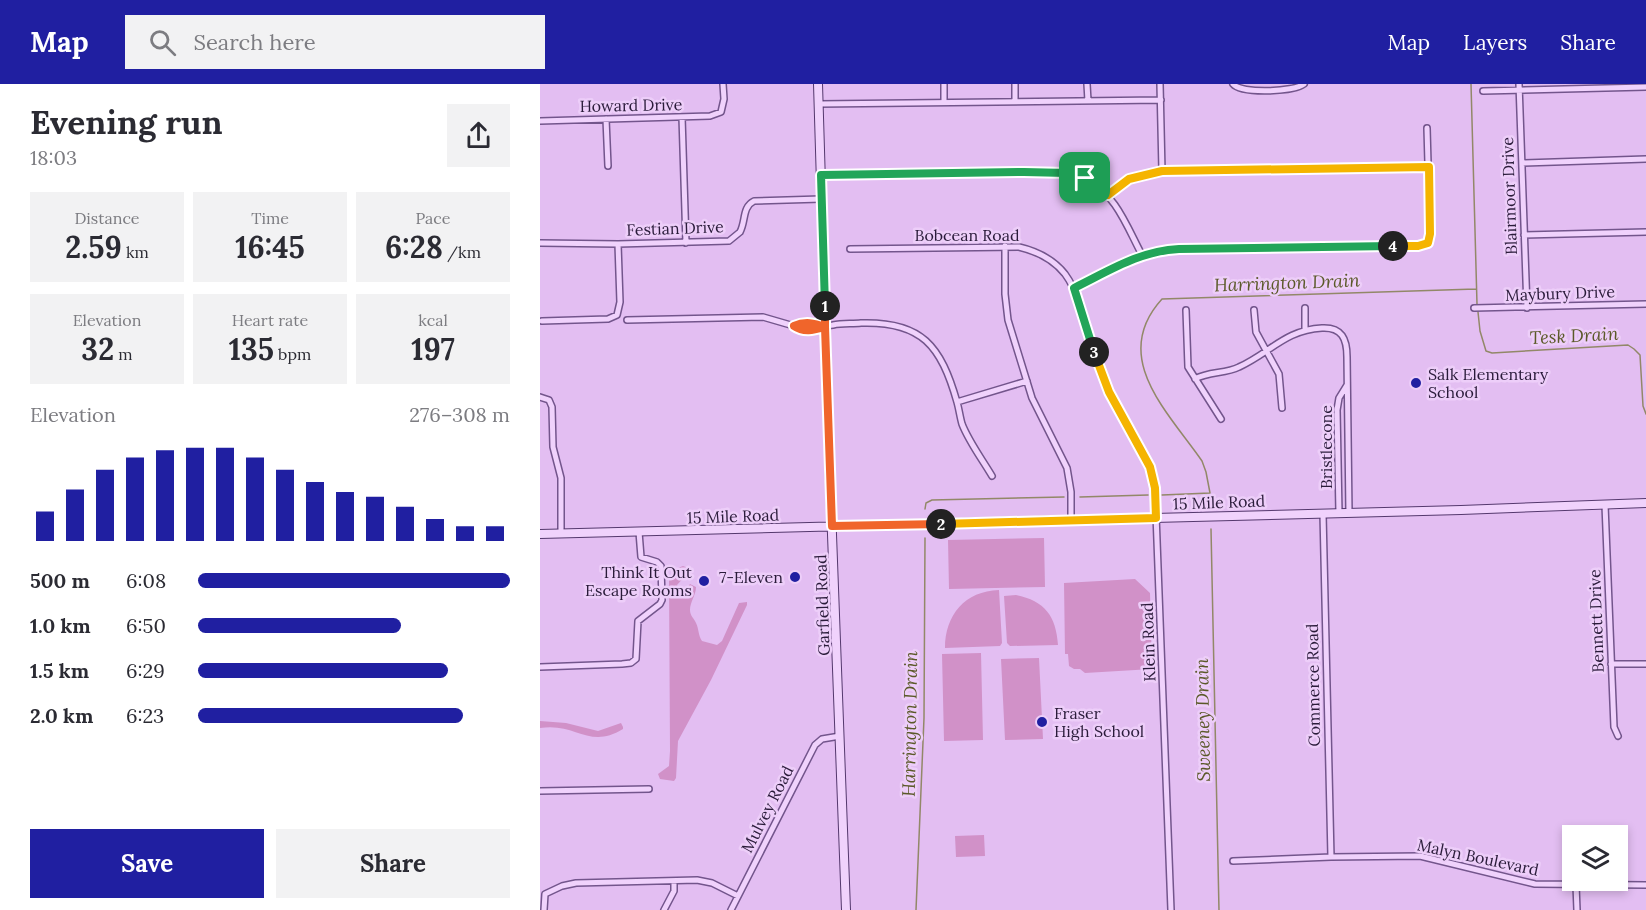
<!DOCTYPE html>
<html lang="en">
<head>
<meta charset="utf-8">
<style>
  body { margin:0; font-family:Lora,serif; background:#f2f2f3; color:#2b2b33; height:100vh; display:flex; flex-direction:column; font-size:22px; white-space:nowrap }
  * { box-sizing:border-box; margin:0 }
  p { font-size:20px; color:#7c7c81 }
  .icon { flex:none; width:33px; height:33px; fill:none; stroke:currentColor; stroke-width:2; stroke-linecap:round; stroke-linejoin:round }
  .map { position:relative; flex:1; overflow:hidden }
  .side { display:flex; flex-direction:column; background:#fff; width:540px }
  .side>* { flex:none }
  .controls { position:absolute; left:1022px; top:741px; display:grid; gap:12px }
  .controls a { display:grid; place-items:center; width:66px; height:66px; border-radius:0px; background:#fff; box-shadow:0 3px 9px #0003; font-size:30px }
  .pin { position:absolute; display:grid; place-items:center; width:51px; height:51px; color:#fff; margin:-26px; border-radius:12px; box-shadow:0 3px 9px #0006 }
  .km { position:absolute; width:30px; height:30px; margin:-15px; border-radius:50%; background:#222; color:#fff; font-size:16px; line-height:30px; text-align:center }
  .round { display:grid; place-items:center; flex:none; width:63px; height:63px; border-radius:0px; background:#f2f2f3 }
  .headline { display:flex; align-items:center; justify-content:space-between; height:102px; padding:0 30px }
  h1 { font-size:33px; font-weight:800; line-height:45px }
  .figures { display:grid; grid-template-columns:repeat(3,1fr); gap:9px; height:102px; padding:6px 30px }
  .figures div { display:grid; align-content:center; border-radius:0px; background:#f2f2f3; text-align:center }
  .figures b { font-size:30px; font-weight:800 }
  .figures small { font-size:16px; font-weight:400 }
  .figures p { font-size:16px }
  .chart { height:168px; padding:12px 30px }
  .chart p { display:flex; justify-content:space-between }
  .chart svg { width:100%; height:108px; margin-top:6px; stroke:#201fa1; stroke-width:6 }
  .button { display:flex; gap:12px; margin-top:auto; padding:12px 30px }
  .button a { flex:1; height:69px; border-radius:0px; background:#201fa1; color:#fff; font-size:24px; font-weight:800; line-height:69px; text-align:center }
  .button a+a { background:#f2f2f3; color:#2b2b33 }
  ul { padding:0 30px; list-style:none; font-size:20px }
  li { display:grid; grid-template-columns:96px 72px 1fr; align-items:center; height:45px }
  li i { height:15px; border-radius:8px; background:#201fa1 }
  header { display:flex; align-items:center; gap:36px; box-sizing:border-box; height:84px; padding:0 30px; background:#201fa1; color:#fff }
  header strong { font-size:28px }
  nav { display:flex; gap:33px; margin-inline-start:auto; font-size:21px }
  .search { width:420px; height:54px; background:#f2f2f3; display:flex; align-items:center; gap:15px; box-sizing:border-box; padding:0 21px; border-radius:0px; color:#7c7c81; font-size:22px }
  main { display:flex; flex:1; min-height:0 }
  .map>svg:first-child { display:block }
  .green { fill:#d191c8 }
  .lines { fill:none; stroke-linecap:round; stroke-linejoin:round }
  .stream { stroke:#928868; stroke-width:1.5 }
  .minor-casing { stroke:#73558c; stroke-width:8 }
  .secondary-casing { stroke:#54386d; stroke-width:10 }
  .minor { stroke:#f0d2fc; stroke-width:5 }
  .secondary { stroke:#f0d2fc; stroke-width:8 }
  .split-1-casing { stroke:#fff; stroke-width:12 }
  .split-2-casing { stroke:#fff; stroke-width:12 }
  .split-3-casing { stroke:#fff; stroke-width:12 }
  .split-4-casing { stroke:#fff; stroke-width:12 }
  .split-5-casing { stroke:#fff; stroke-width:12 }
  .split-1 { stroke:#22a559; stroke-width:8 }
  .split-2 { stroke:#f0652b; stroke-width:8 }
  .split-3 { stroke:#f5b400; stroke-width:8 }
  .split-4 { stroke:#22a559; stroke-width:8 }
  .split-5 { stroke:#f5b400; stroke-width:8 }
  .poi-dot { fill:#201fa1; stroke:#edcef9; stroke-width:2 }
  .labels { text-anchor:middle; stroke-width:5; stroke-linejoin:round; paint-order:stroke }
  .street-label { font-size:16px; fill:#2a1b3a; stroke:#edcef9 }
  .poi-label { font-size:16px; fill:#2a1b3a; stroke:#edcef9; text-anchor:start }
  .water-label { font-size:18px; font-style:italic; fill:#5b5929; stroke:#edcef9 }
</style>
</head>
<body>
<header>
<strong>Map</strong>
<div class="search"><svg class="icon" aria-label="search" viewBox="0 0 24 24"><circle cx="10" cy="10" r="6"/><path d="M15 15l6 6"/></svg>Search here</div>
<nav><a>Map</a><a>Layers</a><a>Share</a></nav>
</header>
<main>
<section class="side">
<div class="headline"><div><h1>Evening run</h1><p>18:03</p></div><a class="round"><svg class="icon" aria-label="share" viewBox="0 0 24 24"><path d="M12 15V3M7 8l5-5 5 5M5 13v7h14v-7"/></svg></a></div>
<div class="figures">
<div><p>Distance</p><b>2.59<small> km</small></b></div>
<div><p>Time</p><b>16:45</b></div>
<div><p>Pace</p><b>6:28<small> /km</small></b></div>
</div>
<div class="figures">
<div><p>Elevation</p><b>32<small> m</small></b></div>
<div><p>Heart rate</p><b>135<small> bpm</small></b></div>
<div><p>kcal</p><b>197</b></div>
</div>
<div class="chart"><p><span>Elevation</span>276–308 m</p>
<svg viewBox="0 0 160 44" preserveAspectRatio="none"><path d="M5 44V32M15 44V23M25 44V15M35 44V10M45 44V7M55 44V6M65 44V6M75 44V10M85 44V15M95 44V20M105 44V24M115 44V26M125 44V30M135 44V35M145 44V38M155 44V38"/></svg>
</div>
<ul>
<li><b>500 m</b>6:08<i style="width:100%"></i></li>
<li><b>1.0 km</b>6:50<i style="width:65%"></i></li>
<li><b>1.5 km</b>6:29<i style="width:80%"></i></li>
<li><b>2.0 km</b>6:23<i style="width:85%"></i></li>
</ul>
<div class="button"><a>Save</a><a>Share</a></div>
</section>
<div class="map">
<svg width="1106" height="826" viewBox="0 0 1106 826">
  <rect width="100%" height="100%" fill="#e3bef2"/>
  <!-- green -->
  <path class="green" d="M504 454 505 503 409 505 408 456Z
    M143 482 148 484 146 491 137 501 140 507 146 506 150 500 156 503C156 511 150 518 150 526 150 532 154 534 156 539 159 545 158 551 162 557L177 561 182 557 199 519 207 518V521L171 596 138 657 136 694 134 697 120 695 118 690 129 682 130 667 129 492H137L138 484Z
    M595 495 610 509 612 585 545 589 540 585H534L529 582 528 570H525L524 499Z
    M459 506 462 559 460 562 405 564C405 531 425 507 459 506Z
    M476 511C505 517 516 532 518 561L470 562 467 559 464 512Z
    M441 569 443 656 404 657 402 570Z
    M499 574 503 655 465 656 461 575Z
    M0 637 26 639 58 647 81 639 83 643V645C49 666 36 638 0 644Z
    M444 751 445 772 416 773 415 752Z"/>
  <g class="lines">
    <!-- stream -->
    <path class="stream" d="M931 0 937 220
      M938 228 940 247 946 267 952 269 1088 261 1094 265 1100 271 1103 322 1106 330
      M622 411 670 409 666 388 662 377C628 328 569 273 622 215L936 205
      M540 413 608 411
      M385 425 386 419 392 416 524 413
      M671 445 679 826
      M376 826 384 634 385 454"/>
    <!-- minor casing -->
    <g class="minor-casing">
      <path id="minor" d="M475 0V17
        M547 0 548 17
        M620 0 622 87
        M693 0C701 10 754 8 764 0
        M979 0 987 224
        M943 7 1106 3
        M404 18V0
        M279 20 621 16
        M142 33 146 159
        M66 35 68 82
        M0 37 170 32 181 28 184 15 183 0
        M982 79 1106 75
        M281 91C339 90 397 90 455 89 479 89 526 84 546 95 576 110 587 143 602 171
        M568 111 589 95 622 87 889 83
        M984 151 1106 148
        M0 159 78 160 189 157 200 148C206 137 202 123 214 117L281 115
        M465 162V210L468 236 492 314 527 384 531 408V436
        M310 165 479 163C496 167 514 176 525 190 544 216 549 258 561 289 576 328 608 362 615 404L631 826
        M534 204 602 171 627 166 883 161 888 159 890 150 887 44
        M934 224 1106 220
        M646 226 648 283 681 335
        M714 226 716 248 739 290 742 324
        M87 236 223 233 254 242
        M2 237 68 235 77 231 80 218 78 160
        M285 243C274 239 265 237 254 242 267 250 279 243 293 241 302 239 312 240 321 239 382 237 401 262 417 318 419 325 420 333 422 340 429 358 442 375 452 392
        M765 246V224
        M655 295C669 287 685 290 699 283 730 269 745 246 782 244 802 243 807 255 807 273L809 429
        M0 313 9 316 12 323 13 363 21 394V450
        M417 318 487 297
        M1065 421 1074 643 1078 652
        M799 429 797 326 799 314 807 301
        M783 430 791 773
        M1071 580H1106
        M0 583 82 580 91 579 96 575 98 537 120 520 122 516 121 482 117 478 101 473 99 448
        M0 707 109 705
        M693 777 791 773 880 772 995 800 1106 801
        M1036 801 1037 826
        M4 826 5 810 22 802 36 799 157 796 172 799 198 812
        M124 826 134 807V797
        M191 826 275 661 282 655 300 652"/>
    </g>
    <!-- secondary casing -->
    <g class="secondary-casing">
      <path id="secondary" d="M278 0 290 397 306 826
        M0 450 921 426 1106 419"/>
    </g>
    <!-- minor -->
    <use href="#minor" class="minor"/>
    <!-- secondary -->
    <use href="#secondary" class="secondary"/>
  </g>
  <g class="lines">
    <!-- split-1 casing -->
    <g class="split-1-casing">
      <path id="split-1" d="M285 222 281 91 484 88 527 89 545 94"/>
    </g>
    <!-- split-2 casing -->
    <g class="split-2-casing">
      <path id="split-2" d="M285 222V243C274 239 265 237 254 242 264 249 274 246 285 243L292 442 401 440"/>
    </g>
    <!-- split-3 casing -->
    <g class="split-3-casing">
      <path id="split-3" d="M401 440 616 434 615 404 610 383 569 308 554 268"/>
    </g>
    <!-- split-4 casing -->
    <g class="split-4-casing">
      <path id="split-4" d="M554 268 534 204C569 187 599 167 639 165L853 162"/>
    </g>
    <!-- split-5 casing -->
    <g class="split-5-casing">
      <path id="split-5" d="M545 94 568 111 589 95 622 87 889 83 890 150 888 159 878 162H853"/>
    </g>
    <!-- split-1 -->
    <use href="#split-1" class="split-1"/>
    <!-- split-2 -->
    <use href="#split-2" class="split-2"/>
    <!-- split-3 -->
    <use href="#split-3" class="split-3"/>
    <!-- split-4 -->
    <use href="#split-4" class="split-4"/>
    <!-- split-5 -->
    <use href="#split-5" class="split-5"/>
  </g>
  <!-- markers -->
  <g class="poi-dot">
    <circle cx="876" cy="299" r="6"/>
    <circle cx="255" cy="493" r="6"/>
    <circle cx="164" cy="497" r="6"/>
    <circle cx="502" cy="638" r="6"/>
  </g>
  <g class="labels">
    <!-- street labels -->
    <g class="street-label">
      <text transform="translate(91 21) rotate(-1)" y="6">Howard Drive</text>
      <text transform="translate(969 112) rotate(-92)" y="6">Blairmoor Drive</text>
      <text transform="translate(135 144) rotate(-2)" y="6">Festian Drive</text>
      <text x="427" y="157">Bobcean Road</text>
      <text transform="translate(1020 209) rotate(-2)" y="6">Maybury Drive</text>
      <text transform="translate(786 363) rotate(-90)" y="6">Bristlecone</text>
      <text transform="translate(679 418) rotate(-2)" y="6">15 Mile Road</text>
      <text transform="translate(193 432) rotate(-2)" y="6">15 Mile Road</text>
      <text transform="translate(282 521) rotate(-92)" y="6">Garfield Road</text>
      <text transform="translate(1056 537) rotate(-92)" y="6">Bennett Drive</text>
      <text transform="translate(608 558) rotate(-92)" y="6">Klein Road</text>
      <text transform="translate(773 601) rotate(-91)" y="6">Commerce Road</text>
      <text transform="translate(227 725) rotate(-63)" y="6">Mulvey Road</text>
      <text transform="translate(938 773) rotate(12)" y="6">Malyn Boulevard</text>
    </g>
    <!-- poi labels -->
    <g class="poi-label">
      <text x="888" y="296">Salk Elementary<tspan x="888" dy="18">School</tspan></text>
      <text x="152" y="494" text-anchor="end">Think It Out<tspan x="152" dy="18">Escape Rooms</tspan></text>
      <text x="243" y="499" text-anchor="end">7-Eleven</text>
      <text x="514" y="635">Fraser<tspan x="514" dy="18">High School</tspan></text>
    </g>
    <!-- water labels -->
    <g class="water-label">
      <text transform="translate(747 199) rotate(-2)" y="6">Harrington Drain</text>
      <text transform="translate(1034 252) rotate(-3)" y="6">Tesk Drain</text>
      <text transform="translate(663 636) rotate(-91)" y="6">Sweeney Drain</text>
      <text transform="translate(370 640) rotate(-89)" y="6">Harrington Drain</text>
    </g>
  </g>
</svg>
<div class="controls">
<a><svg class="icon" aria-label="layers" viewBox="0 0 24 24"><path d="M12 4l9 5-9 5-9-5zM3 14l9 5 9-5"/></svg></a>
</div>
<div class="pin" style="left:545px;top:94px;background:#1e9e55"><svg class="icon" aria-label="arrive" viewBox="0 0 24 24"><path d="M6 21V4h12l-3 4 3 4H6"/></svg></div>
<b class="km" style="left:285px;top:222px">1</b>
<b class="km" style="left:401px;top:440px">2</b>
<b class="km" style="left:554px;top:268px">3</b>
<b class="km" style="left:853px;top:162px">4</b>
</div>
</main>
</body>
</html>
